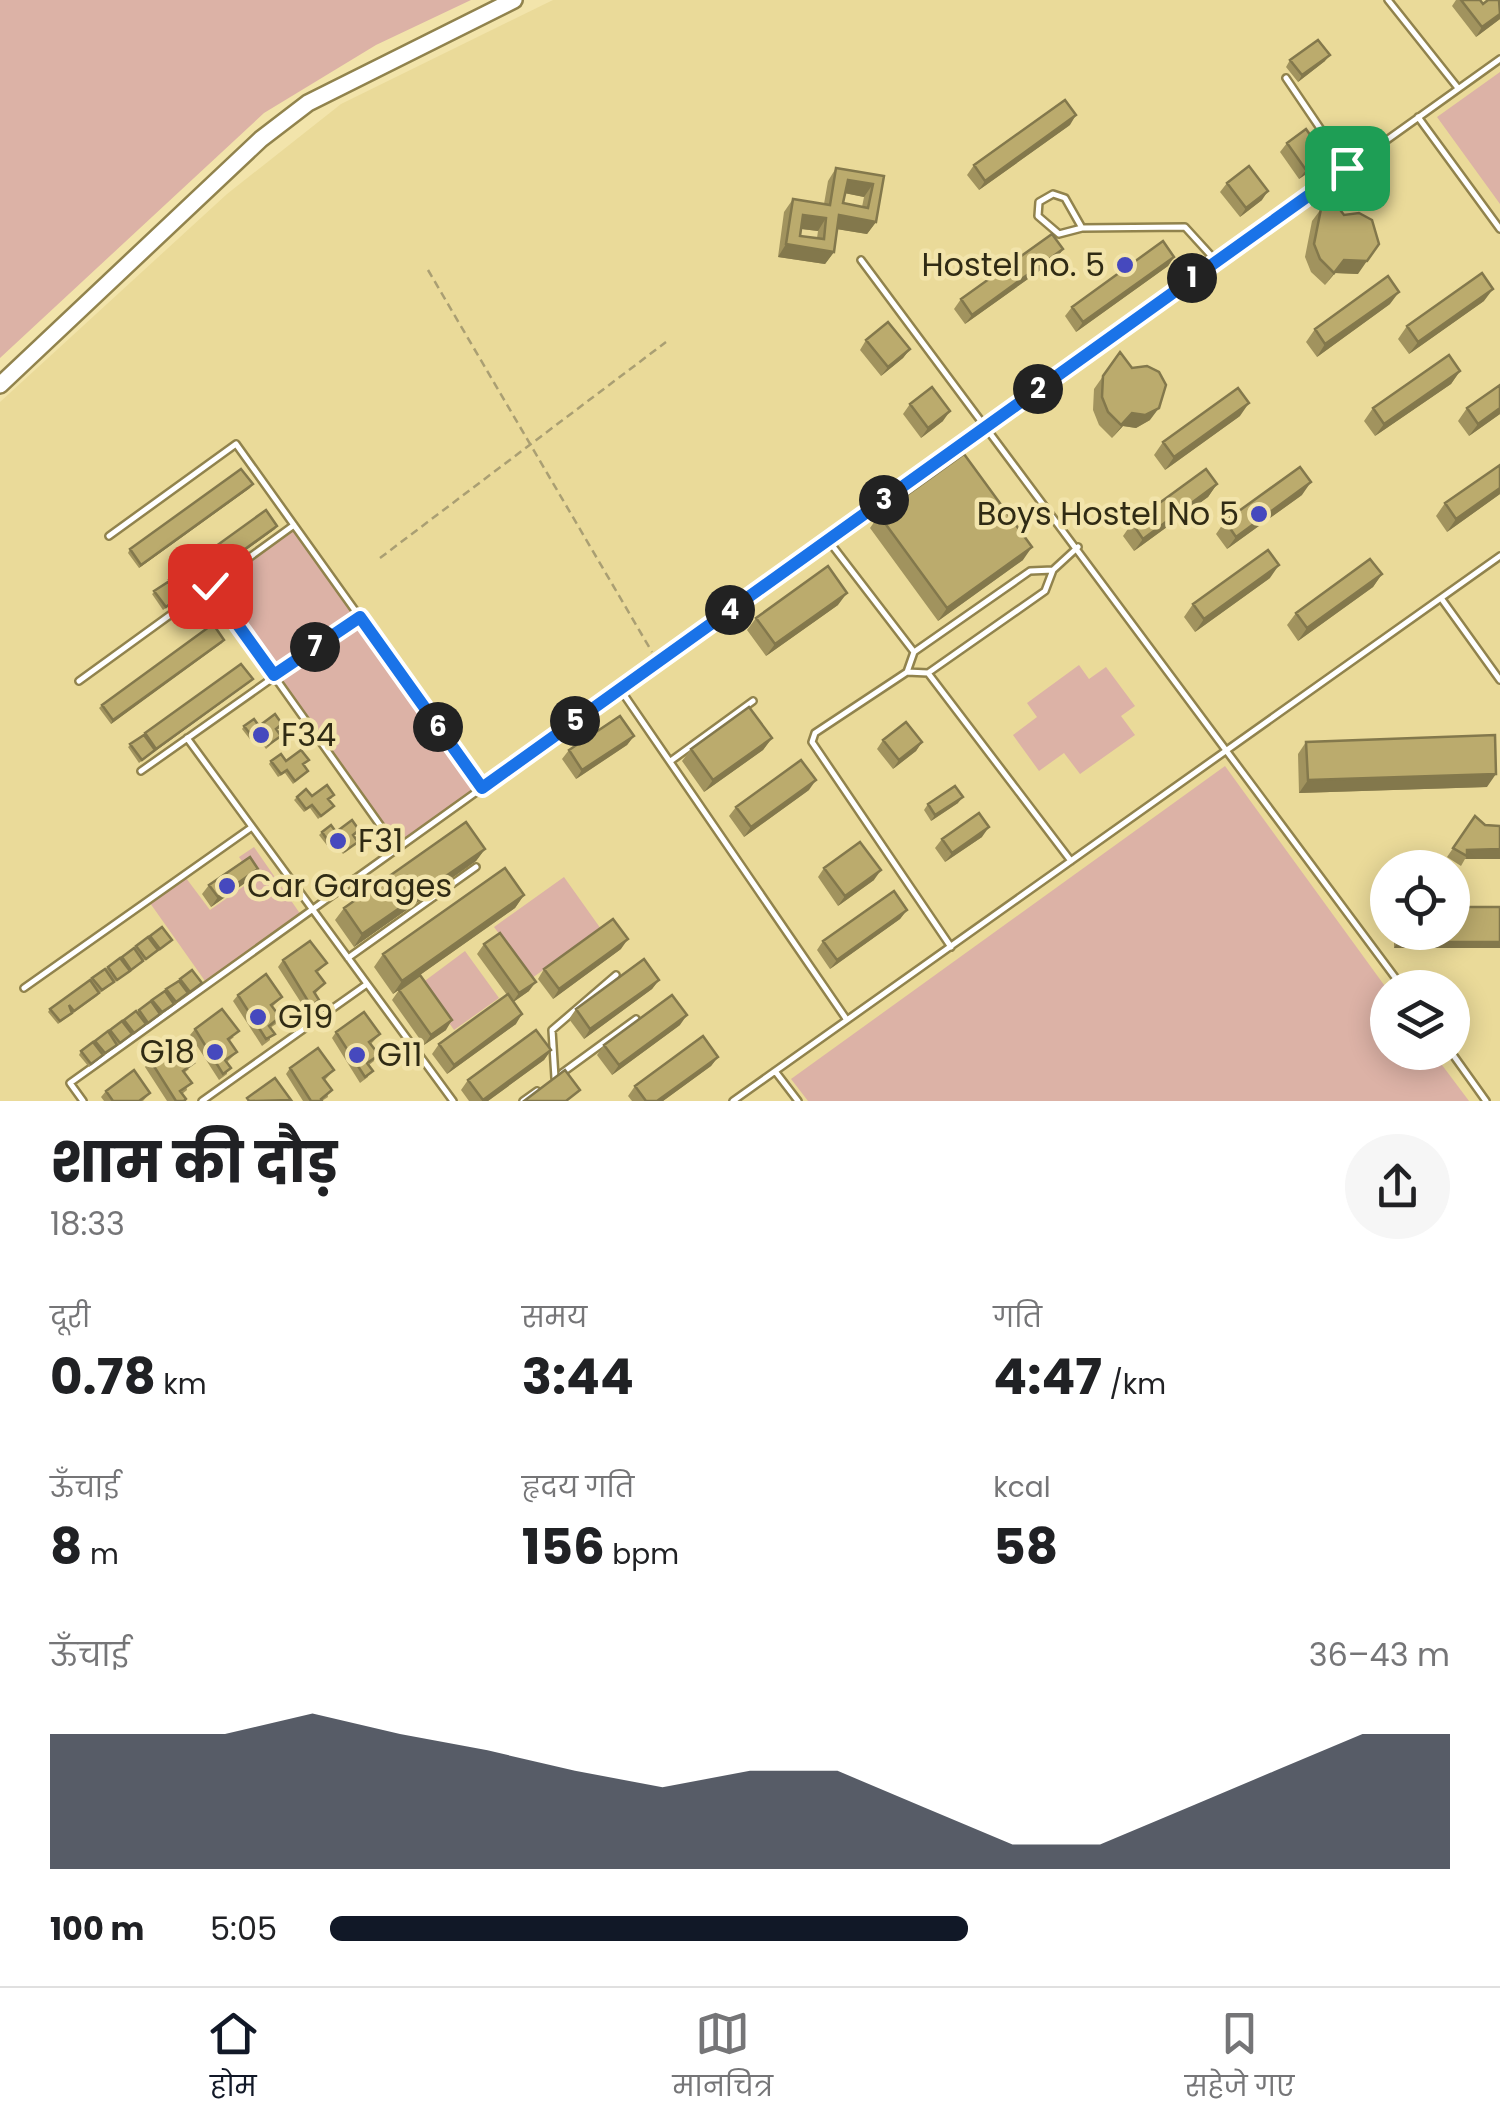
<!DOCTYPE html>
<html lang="hi">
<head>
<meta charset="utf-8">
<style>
  body { margin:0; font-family:Poppins,"Noto Sans Devanagari",sans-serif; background:#f6f6f6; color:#202124; height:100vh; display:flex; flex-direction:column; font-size:38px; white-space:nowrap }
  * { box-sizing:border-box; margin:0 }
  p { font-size:32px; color:#757577 }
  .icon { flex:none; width:55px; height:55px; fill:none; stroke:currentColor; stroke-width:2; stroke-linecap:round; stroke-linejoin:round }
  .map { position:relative; height:1101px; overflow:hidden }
  .sheet { display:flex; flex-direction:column; background:#fff; flex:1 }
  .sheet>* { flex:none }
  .buttons { position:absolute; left:1370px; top:850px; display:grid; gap:20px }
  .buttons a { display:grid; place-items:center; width:100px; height:100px; border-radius:50%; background:#fff; box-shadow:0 5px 25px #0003; font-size:50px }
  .pin { position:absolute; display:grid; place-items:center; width:85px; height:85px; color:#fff; margin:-42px; border-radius:20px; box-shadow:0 5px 15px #0006 }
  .km { position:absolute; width:50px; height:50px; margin:-25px; border-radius:50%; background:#222; color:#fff; font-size:28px; line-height:50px; text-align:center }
  .round { display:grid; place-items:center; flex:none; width:105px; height:105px; border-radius:52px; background:#f6f6f6 }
  .head { display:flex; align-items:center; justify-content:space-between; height:170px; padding:0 50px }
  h1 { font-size:55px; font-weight:700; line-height:75px }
  .metrics { display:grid; grid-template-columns:repeat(3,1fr); gap:15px; height:170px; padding:10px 50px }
  .metrics div { display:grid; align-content:center }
  .metrics b { font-size:50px; font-weight:700 }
  .metrics small { font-size:28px; font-weight:400 }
  .metrics p { font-size:28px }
  .chart { height:280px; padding:20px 50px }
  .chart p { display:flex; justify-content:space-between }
  .chart svg { width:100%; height:180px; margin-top:10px; fill:#111827; opacity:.7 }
  ul { padding:0 50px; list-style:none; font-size:32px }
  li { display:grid; grid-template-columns:160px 120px 1fr; align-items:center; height:75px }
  li i { height:25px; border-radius:12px; background:#111827 }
  .tabs { display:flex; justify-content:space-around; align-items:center; height:140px; border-top:2px solid #e0e0e0; background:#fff; font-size:28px; color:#757577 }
  .tabs a { display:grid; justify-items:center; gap:5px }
  .tabs .active { color:#111827 }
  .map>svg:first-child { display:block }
  .built { fill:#eada99; fill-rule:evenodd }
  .green { fill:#dcb2a6 }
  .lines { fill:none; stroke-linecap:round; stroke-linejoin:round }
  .lane-casing { stroke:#91834d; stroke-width:10 }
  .secondary-casing { stroke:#91834d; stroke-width:20 }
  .path { stroke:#aa9f73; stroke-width:2.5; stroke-dasharray:8 5; stroke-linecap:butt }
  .lane { stroke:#fff; stroke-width:5 }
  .secondary { stroke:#fff; stroke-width:15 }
  .wall { fill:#a1935e; fill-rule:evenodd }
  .shaded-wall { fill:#83784c }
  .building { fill:#bbab6d; stroke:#83784c; stroke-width:2.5; fill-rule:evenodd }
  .route-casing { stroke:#fff; stroke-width:20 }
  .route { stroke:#1a73e8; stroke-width:12 }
  .poi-dot { fill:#4649be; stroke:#f2e4ab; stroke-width:4 }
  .labels { text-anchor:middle; stroke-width:9; stroke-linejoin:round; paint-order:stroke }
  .poi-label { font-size:32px; fill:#302b14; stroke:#f2e4ab; text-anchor:start }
</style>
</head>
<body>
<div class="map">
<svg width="1500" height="1101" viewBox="0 0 1500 1101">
  <rect width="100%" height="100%" fill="#f2e4ab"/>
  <!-- built -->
  <path class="built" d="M553 0H1500V1101H0V402L227 194 341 104ZM1388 868H1452V932H1388ZM1388 988H1452V1052H1388Z"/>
  <!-- green -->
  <path class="green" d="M0 0H471L376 45 264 113 0 358Z
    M1500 72V204L1437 117Z
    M292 530 355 617 275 671 215 587Z
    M359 621 476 788 398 844 279 677Z
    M1079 665 1089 679 1106 667 1135 706 1121 716 1135 735 1080 774 1064 753 1039 771 1013 735 1037 717 1027 703Z
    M1225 766 1387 989 1388 1052 1433 1053 1469 1101H808L791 1079Z
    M254 847 301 915 205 981 150 903 186 878 210 910 254 879 239 857Z
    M564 877 601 929 532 978 494 927Z
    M465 951 499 998 454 1030 422 983Z"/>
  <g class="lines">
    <!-- lane casing -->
    <g class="lane-casing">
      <path id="lane" d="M1388 0 1458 88
        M1286 78 1347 168
        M1418 117 1500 229
        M1082 228 1059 234 1038 216 1039 202 1053 194 1065 198 1082 228 1185 227 1216 261
        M861 260 1403 988
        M109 536 236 444 482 788
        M828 540 914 652
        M210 586 397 849
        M1441 598 1500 680
        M907 672 928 673 1045 591 1053 570 1078 547
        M928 673 1071 861
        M79 681 294 525
        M620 689 847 1020
        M187 738 453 1101
        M672 760 753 701
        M141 771 359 617
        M951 947 812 742 815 733 907 672 914 652 1030 571 1053 570
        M348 958 476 867
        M24 988 252 827
        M1451 1052 1486 1101
        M775 1071 798 1101
        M562 1073 636 1019
        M555 1078 552 1030 616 975
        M83 1101 70 1083 1500 59
        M202 1101 367 984
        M523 1101 537 1091
        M733 1101 1500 556"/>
    </g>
    <!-- secondary casing -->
    <g class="secondary-casing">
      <path id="secondary" d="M0 385 261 139 308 103 514 0"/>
    </g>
    <!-- path -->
    <path class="path" d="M428 270 652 652
      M380 558 666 342"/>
    <!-- lane -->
    <use href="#lane" class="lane"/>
    <!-- secondary -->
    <use href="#secondary" class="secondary"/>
  </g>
  <!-- wall -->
  <path class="wall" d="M1456 0H1480L1483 4 1500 1V19L1476 37 1452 6Z
    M1290 60 1325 61 1298 82 1286 67Z
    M1070 125 979 190 967 175 974 165Z
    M1287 143 1318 166 1299 179 1280 152Z
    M836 168 884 176 876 222 867 234 837 229 834 252 825 264 778 257 784 212 793 199 824 204 828 181ZM845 193 864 197 862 207 843 203ZM801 229 818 231 817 238 800 236Z
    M1227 183 1262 200 1240 217 1220 192Z
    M1321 209 1358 274 1335 273 1325 285 1311 272 1305 257 1312 221Z
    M1063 249 1056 259 965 324 954 309 961 299Z
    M1174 257 1168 266 1076 332 1065 316 1072 307Z
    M1484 301 1409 354 1398 339 1407 326Z
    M1390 304 1317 357 1306 342 1315 329Z
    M866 340 910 349 903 358 881 376 860 350Z
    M1120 352 1150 420 1136 428 1123 426 1112 438 1099 425 1093 410 1094 389Z
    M1460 371 1451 384 1375 436 1364 421 1373 408Z
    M910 404 943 421 921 438 903 414Z
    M1467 408 1500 414 1469 436 1458 421Z
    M1240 416 1165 470 1154 455 1163 442Z
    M1500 465V494L1447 532 1436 516 1445 503Z
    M1217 484 1208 497 1134 551 1123 536 1132 523Z
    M250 488 139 568 128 553 130 549Z
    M1302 495 1227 549 1216 534 1225 521Z
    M879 515 1023 560 938 621 870 528Z
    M275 529 163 610 152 594 169 580Z
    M1382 574 1373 587 1298 641 1287 625 1296 613Z
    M1270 578 1195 632 1184 617 1193 604Z
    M838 605 766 656 747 630 756 618Z
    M224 640 111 724 99 708 102 705Z
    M250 682 139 763 128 747 145 733Z
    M244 726 280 728 277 730 281 736 266 749 258 738 252 742 242 729Z
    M634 736 627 745 576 779 562 759 569 750Z
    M772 738 763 750 704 792 682 761 691 749Z
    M883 740 922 742 916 751 893 769 877 749Z
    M1306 742 1487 787 1299 793 1298 754Z
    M309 760 303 765 308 771 293 784 285 773 278 777 269 764 271 761Z
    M809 790 744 837 729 816 736 807Z
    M312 796 332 798 329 800 331 809 318 819 310 808 304 812 294 800 297 797Z
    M958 803 931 821 924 810 928 804Z
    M1475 816 1485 825 1500 826 1465 859 1461 866 1447 857Z
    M322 832 357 833 354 836 358 842 343 854 335 844 329 848 319 835Z
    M982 837 945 862 935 848 942 839Z
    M485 849 476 861 354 947 335 920 344 908Z
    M824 868 874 880 838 906 818 877Z
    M258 869 252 878 211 907 202 894 209 885Z
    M524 895 515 908 393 994 374 967 383 954Z
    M1500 907V948H1394V932H1452Z
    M907 910 900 919 830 969 817 950 823 941Z
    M150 936 172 940 100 993 95 987 99 993 97 996 58 1024 48 1012 50 1009Z
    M484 944 529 991 513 1002 516 1024 447 1074 432 1054 439 1044 507 995 477 954Z
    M621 949 553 999 538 979 544 969Z
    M283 960 327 963 317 973 325 983 315 994V1006L307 1012 278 967Z
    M180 979 202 983 172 1007 117 1045 89 1067 79 1055 81 1051 137 1012Z
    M659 980 652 989 584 1039 569 1019 576 1009Z
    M399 990 446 1030 424 1045 392 1000Z
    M238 995 282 997 272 1007 276 1024 270 1028V1040L262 1046 233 1001Z
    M680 1025 612 1075 597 1055 604 1045Z
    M195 1029 234 1037 229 1041 237 1052 227 1062V1074L219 1080 190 1035Z
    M336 1032 380 1034 371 1044 374 1061 369 1065 368 1077 360 1083 332 1038Z
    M551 1050 544 1060 488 1101H469L461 1090 468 1080Z
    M718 1057 711 1066 663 1101H632L628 1096 635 1086Z
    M150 1060 189 1069 184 1073 187 1090 182 1094 185 1101H167L145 1067Z
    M290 1068 334 1070 325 1080 328 1097 322 1101H303L286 1074Z
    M106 1091 150 1093 143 1101H104L101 1097Z"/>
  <!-- shaded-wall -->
  <path class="shaded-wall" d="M1500 14V19L1476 37 1482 27Z
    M1330 55 1325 61 1298 82 1302 75Z
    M1076 115 1070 125 979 190 985 181Z
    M1325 156 1318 166 1299 179 1306 170Z
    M848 180 873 184 864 197 839 192Z
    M1268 191 1262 200 1240 217 1246 208Z
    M803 215 826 218 818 231 794 228Z
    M839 215 876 222 867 234 830 228Z
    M786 244 834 252 825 264 778 257Z
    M1063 249 1056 259 965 324 972 315Z
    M1174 257 1168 266 1076 332 1083 322Z
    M1344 260 1367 261 1358 274 1335 273 1325 285Z
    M1493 289 1484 301 1409 354 1418 342Z
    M1399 292 1390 304 1317 357 1325 344Z
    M910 349 903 358 881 376 888 367Z
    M1460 371 1451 384 1375 436 1384 424Z
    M1249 403 1240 416 1165 470 1174 457Z
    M1159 408 1150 420 1136 428 1123 426 1112 438 1132 413Z
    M1500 408V414L1469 436 1478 424Z
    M950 411 943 421 921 438 928 428Z
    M1311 482 1302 495 1227 549 1236 537Z
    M253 484 250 488 139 568 141 565Z
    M1217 484 1208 497 1134 551 1143 539Z
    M1500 488V494L1447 532 1456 519Z
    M277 526 275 529 178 599 180 596Z
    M1032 547 1023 560 938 621 947 608Z
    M1279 565 1270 578 1195 632 1204 619Z
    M1382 574 1373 587 1298 641 1307 628Z
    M847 593 838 605 766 656 775 644Z
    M224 640 222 643 111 724 113 720Z
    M253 679 250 682 154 752 156 749Z
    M634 736 627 745 576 779 582 770Z
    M772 738 763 750 704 792 713 780Z
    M922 742 916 751 893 769 899 760Z
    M1496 774 1487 787 1299 793 1308 780Z
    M816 780 809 790 744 837 751 827Z
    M963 797 958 803 931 821 935 815Z
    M989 827 982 837 945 862 952 853Z
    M485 849 476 861 354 947 362 934Z
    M1500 849V859H1465L1467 856V850Z
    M258 869 252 878 211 907 218 897Z
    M881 870 874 880 838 906 845 896Z
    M524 895 515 908 393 994 402 981Z
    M907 910 900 919 830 969 837 960Z
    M628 939 621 949 553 999 559 989Z
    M1398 942H1500V948H1394Z
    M659 980 652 989 584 1039 590 1029Z
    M536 982 529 991 512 1003 519 993Z
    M522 1014 516 1024 447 1074 454 1065Z
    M687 1015 680 1025 612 1075 619 1065Z
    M452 1020 446 1030 424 1045 431 1035Z
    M551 1050 544 1060 488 1101H482Z
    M718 1057 711 1066 663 1101H657Z"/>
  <!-- building -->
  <path class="building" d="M1461 0H1480L1483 4 1488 0H1499L1500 14 1482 27Z
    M1318 40 1330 55 1302 75 1290 60Z
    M1065 100 1076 115 985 181 974 165Z
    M1306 129 1325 156 1306 170 1287 143Z
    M1249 166 1268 191 1246 208 1227 183Z
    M836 168 884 176 876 222 839 215 834 252 786 244 793 199 830 205ZM848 180 873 184 868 208 843 203ZM803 215 826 218 824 239 800 236Z
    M1332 199 1344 215 1359 213 1372 220 1379 244 1367 261 1344 260 1334 273 1320 259 1314 244 1321 209Z
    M1052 234 1063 249 972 315 961 299Z
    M1163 241 1174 257 1083 322 1072 307Z
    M1482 273 1493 289 1418 342 1407 326Z
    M1388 276 1399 292 1325 344 1315 329Z
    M888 322 910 349 888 367 866 340Z
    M1120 352 1132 368 1147 366 1159 372 1166 385 1159 408 1145 415 1132 413 1121 425 1108 412 1102 397 1103 376Z
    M1449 355 1460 371 1384 424 1373 408Z
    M1500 385V408L1478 424 1467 408Z
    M932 387 950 411 928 428 910 404Z
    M1238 388 1249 403 1174 457 1163 442Z
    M964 454 1032 547 947 608 879 515Z
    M1500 465V488L1456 519 1445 503Z
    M1300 467 1311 482 1236 537 1225 521Z
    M241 469 253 484 141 565 130 549Z
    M1206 469 1217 484 1143 539 1132 523Z
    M266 510 277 526 180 596 169 580Z
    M1268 550 1279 565 1204 619 1193 604Z
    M1370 559 1382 574 1307 628 1296 613Z
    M828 566 847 593 775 644 756 618Z
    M168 582 179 597 166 607 154 591Z
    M213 624 224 640 113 720 102 705Z
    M241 664 253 679 156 749 145 733Z
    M749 707 772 738 713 780 691 749Z
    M275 714 282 724 276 729 281 736 268 745 260 734 254 739 244 726 254 719 259 726Z
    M620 716 634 736 582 770 569 750Z
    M906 722 922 742 899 760 883 740Z
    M144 735 155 750 142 760 130 744Z
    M1495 735 1496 774 1308 780 1306 742Z
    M301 750 309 760 303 764 308 771 295 781 287 770 281 774 271 761 281 754 286 761Z
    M801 760 816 780 751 827 736 807Z
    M327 785 334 795 328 799 334 806 321 816 312 805 306 809 297 797 306 789 312 796Z
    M955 786 963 797 935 815 928 804Z
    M979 813 989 827 952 853 942 839Z
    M1475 816 1485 825 1500 826V849L1467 850V856L1453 848Z
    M352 820 359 830 353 835 358 842 345 851 337 840 331 845 322 832 331 825 336 832Z
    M466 822 485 849 362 934 344 908Z
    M860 842 881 870 845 896 824 868Z
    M250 857 258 869 218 897 209 885Z
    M505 868 524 895 402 981 383 954Z
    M894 891 907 910 837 960 823 941Z
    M1452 907H1500V942H1398V932H1452Z
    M613 919 628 939 559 989 544 969Z
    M162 927 172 940 160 949 150 936Z
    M500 933 536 982 519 993 484 944Z
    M148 937 158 950 146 959 136 946Z
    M310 941 327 963 316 971 325 983 314 992 319 1000 311 1006 283 960Z
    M134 948 143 961 131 970 122 957Z
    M120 958 130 971 117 980 108 967Z
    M644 959 659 980 590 1029 576 1009Z
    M105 969 114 982 102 990 92 978Z
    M192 970 202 983 190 992 180 979Z
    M266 974 282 997 271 1005 280 1017 269 1026 275 1034 266 1039 238 995Z
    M420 975 452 1020 431 1035 399 990Z
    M90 980 99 993 74 1011 69 1005 72 1013 60 1021 50 1009Z
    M179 981 188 993 176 1002 166 989Z
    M165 991 174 1004 162 1012 152 1000Z
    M508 994 522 1014 454 1065 439 1044Z
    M672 995 687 1015 619 1065 604 1045Z
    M151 1001 160 1014 148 1023 139 1010Z
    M222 1009 239 1031 228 1039 237 1052 225 1060 231 1068 223 1074 195 1029Z
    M136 1011 146 1024 134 1033 124 1020Z
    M364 1012 380 1034 369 1042 379 1055 367 1063 373 1071 365 1077 336 1032Z
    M122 1021 132 1034 120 1043 110 1030Z
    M536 1030 551 1050 483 1100 468 1080Z
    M108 1031 117 1045 105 1053 95 1041Z
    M703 1036 718 1057 657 1101H646L635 1086Z
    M177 1040 194 1063 183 1071 192 1083 180 1091 186 1099 184 1101H176L150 1060Z
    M93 1042 103 1055 91 1064 81 1051Z
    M318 1048 334 1070 323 1078 332 1090 321 1099 322 1101H311L290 1068Z
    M134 1070 150 1093 139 1101H113L106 1091Z
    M565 1070 580 1090 566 1101H524Z
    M275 1078 291 1100 249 1101 247 1098Z"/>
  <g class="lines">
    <!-- route casing -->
    <g class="route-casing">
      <path id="route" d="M210 586 274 675 360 617 482 788 1347 168"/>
    </g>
    <!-- route -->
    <use href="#route" class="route"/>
  </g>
  <!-- markers -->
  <g class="poi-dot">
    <circle cx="1125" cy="265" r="10"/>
    <circle cx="1259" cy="514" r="10"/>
    <circle cx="261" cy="735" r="10"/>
    <circle cx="338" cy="841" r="10"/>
    <circle cx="227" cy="886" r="10"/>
    <circle cx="258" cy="1017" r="10"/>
    <circle cx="215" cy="1052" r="10"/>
    <circle cx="357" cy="1055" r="10"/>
  </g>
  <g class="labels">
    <!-- poi labels -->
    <g class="poi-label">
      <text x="1105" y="276" text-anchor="end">Hostel no. 5</text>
      <text x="1239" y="525" text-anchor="end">Boys Hostel No 5</text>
      <text x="281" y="746">F34</text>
      <text x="358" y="852">F31</text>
      <text x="247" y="897">Car Garages</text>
      <text x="278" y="1028">G19</text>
      <text x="195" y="1063" text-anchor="end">G18</text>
      <text x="377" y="1066">G11</text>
    </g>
  </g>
</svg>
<div class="buttons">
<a><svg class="icon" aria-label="locate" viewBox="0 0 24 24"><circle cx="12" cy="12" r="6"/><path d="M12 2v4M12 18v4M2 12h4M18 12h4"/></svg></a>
<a><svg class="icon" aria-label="layers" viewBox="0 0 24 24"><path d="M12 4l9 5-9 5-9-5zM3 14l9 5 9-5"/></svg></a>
</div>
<div class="pin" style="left:1347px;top:168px;background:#1e9e55"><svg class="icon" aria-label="arrive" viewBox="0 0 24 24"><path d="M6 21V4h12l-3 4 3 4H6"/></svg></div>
<div class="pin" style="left:210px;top:586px;background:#d93025"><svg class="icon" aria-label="check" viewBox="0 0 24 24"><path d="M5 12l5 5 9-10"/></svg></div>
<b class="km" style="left:1192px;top:278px">1</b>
<b class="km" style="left:1038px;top:389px">2</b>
<b class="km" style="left:884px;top:500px">3</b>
<b class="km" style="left:730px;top:610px">4</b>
<b class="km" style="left:575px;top:721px">5</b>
<b class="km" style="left:438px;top:727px">6</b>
<b class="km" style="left:315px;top:647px">7</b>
</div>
<section class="sheet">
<div class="head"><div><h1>शाम की दौड़</h1><p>18:33</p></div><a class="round"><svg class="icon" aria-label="share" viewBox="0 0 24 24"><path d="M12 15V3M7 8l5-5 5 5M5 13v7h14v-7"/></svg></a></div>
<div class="metrics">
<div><p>दूरी</p><b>0.78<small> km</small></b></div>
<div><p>समय</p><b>3:44</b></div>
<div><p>गति</p><b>4:47<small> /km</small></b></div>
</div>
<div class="metrics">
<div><p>ऊँचाई</p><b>8<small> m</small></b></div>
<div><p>हृदय गति</p><b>156<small> bpm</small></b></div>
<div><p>kcal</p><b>58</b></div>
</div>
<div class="chart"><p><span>ऊँचाई</span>36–43 m</p>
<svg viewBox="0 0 160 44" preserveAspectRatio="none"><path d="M0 44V11L10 11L20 11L30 6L40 11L50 15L60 20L70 24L80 20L90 20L100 29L110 38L120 38L130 29L140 20L150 11L160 11V44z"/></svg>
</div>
<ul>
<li><b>100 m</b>5:05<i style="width:57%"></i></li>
</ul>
</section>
<nav class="tabs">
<a class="active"><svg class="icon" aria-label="home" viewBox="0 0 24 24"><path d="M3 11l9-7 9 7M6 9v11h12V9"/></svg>होम</a>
<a><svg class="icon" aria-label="map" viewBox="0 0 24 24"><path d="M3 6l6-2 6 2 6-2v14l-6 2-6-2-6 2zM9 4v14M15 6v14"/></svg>मानचित्र</a>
<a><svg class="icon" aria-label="saved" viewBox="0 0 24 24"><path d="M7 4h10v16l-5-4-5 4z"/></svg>सहेजे गए</a>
</nav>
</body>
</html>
